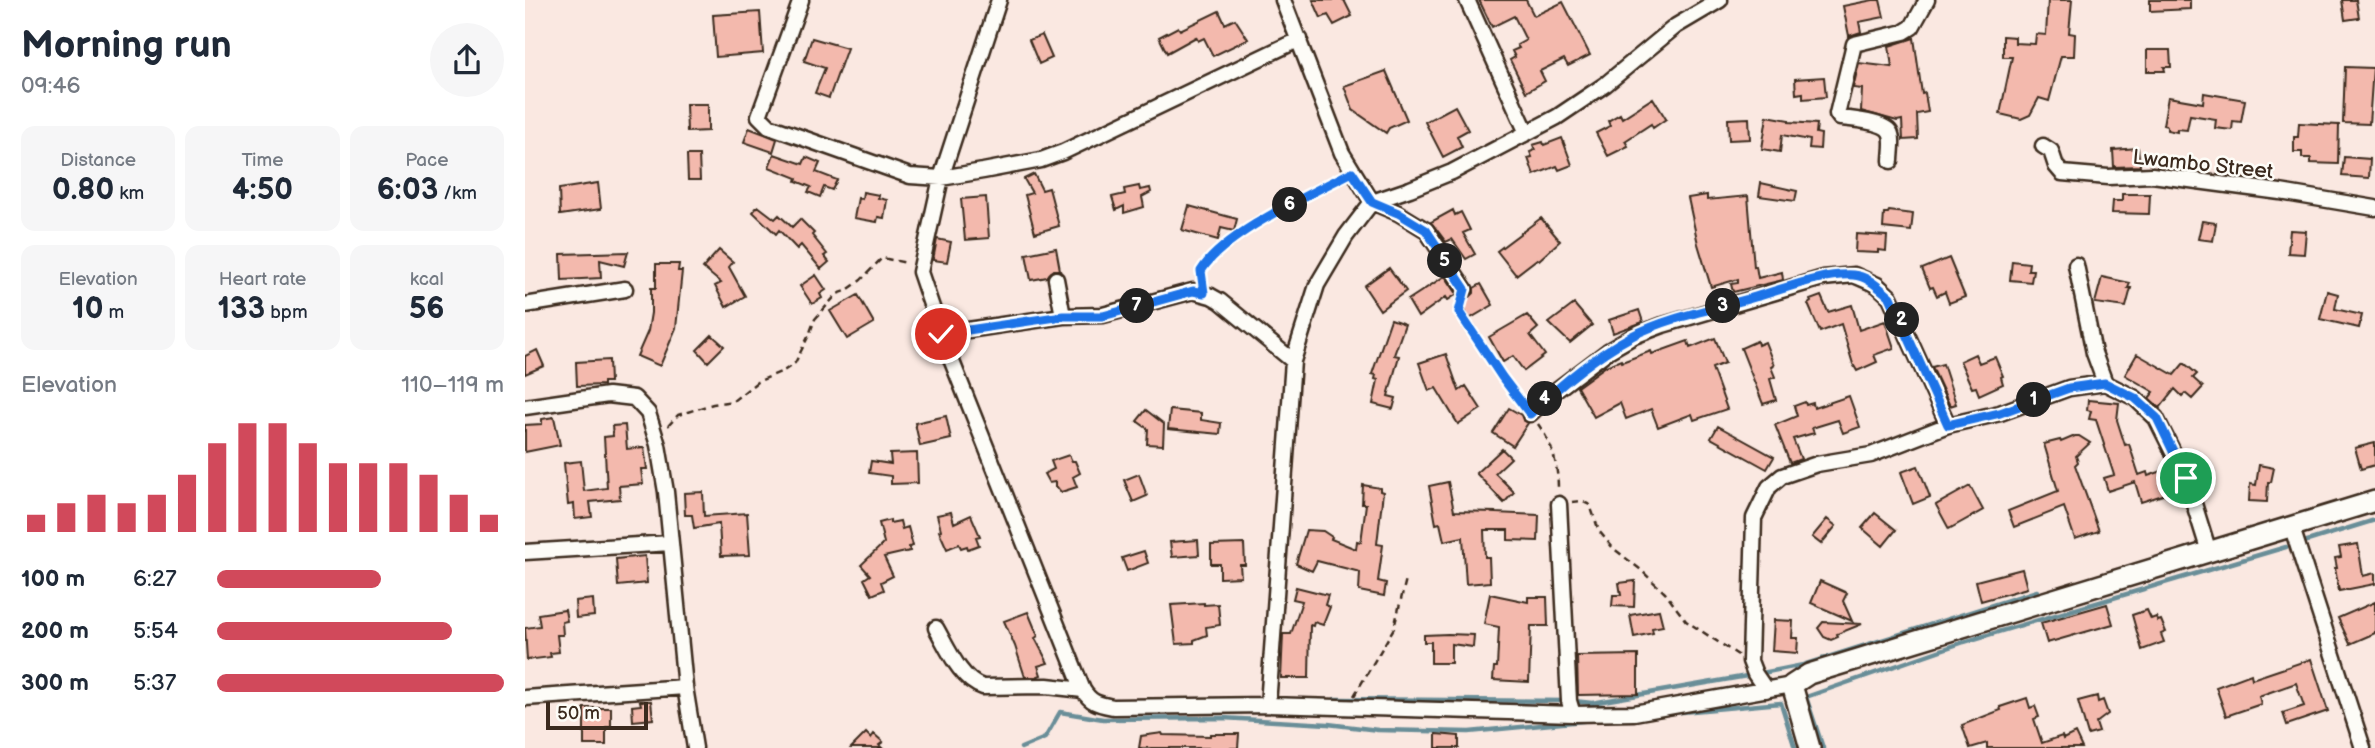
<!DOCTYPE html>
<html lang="en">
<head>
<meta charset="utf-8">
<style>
  body { margin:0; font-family:"Balsamiq Sans",sans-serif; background:#f6f6f7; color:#1f2937; height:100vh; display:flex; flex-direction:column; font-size:26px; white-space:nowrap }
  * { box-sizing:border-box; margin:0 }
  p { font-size:23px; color:#747a83 }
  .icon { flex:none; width:38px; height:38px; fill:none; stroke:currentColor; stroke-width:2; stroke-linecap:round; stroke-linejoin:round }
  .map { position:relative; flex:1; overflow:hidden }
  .panel { display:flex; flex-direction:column; background:#fff; width:525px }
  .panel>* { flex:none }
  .scale { position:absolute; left:21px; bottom:18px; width:102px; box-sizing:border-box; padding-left:7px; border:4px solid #3b2a1e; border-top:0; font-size:19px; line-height:24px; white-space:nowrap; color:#3b2a1e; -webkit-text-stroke:5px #fdfcf7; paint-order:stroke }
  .pin { position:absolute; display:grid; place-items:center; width:60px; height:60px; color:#fff; margin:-30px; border:4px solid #fff; border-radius:50%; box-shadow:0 2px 7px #0007 }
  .km { position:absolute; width:35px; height:35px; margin:-18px; border-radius:50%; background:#222; color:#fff; font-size:19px; line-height:35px; text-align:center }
  .round { display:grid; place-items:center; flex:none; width:74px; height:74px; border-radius:37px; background:#f6f6f7 }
  .overview { display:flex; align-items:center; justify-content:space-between; height:119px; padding:0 21px }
  h1 { font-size:38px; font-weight:600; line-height:52px }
  .figures { display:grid; grid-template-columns:repeat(3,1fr); gap:10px; height:119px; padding:7px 21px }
  .figures div { display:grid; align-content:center; border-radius:14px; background:#f6f6f7; text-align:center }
  .figures b { font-size:30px; font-weight:600 }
  .figures small { font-size:19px; font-weight:400 }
  .figures p { font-size:19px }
  .chart { height:196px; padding:14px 21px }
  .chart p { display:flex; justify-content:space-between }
  .chart svg { width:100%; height:126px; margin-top:7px; stroke:#d1495b; stroke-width:6 }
  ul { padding:0 21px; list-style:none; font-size:23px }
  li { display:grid; grid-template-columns:112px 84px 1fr; align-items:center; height:52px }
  li i { height:18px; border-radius:9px; background:#d1495b }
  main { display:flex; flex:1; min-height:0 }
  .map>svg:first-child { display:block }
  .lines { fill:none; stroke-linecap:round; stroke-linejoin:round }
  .stream { stroke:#698e98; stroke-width:4.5 }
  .building { fill:#f3b9ad; stroke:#3b2a1e; stroke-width:2 }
  .street-casing { stroke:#3b2a1e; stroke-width:19 }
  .secondary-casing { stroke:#3b2a1e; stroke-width:24 }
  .path { stroke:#3b2a1e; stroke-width:2.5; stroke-dasharray:7 5; stroke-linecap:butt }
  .street { stroke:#fdfcf7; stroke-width:14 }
  .secondary { stroke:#fdfcf7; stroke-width:19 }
  .route-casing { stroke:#fff; stroke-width:14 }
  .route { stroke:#1a73e8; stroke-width:9 }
  .labels { text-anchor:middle; stroke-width:5; stroke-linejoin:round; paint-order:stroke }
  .street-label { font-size:21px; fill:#3b2a1e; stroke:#fdfcf7 }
</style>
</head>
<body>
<main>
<section class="panel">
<div class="overview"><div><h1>Morning run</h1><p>09:46</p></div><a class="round"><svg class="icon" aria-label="share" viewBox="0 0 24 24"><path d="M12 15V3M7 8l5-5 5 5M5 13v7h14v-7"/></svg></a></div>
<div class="figures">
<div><p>Distance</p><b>0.80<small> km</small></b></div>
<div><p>Time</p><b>4:50</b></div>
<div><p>Pace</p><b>6:03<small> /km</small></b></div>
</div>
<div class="figures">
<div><p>Elevation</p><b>10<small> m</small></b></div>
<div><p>Heart rate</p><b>133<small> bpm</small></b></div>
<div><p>kcal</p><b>56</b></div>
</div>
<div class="chart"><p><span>Elevation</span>110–119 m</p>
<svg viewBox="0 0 160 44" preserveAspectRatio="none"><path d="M5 44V38M15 44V34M25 44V31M35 44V34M45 44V31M55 44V24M65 44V13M75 44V6M85 44V6M95 44V13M105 44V20M115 44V20M125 44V20M135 44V24M145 44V31M155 44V38"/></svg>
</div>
<ul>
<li><b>100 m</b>6:27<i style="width:57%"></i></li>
<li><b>200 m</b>5:54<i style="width:82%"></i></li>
<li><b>300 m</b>5:37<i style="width:100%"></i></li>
</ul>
</section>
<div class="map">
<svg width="1850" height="748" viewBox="0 0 1850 748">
  <rect width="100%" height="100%" fill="#fae8e1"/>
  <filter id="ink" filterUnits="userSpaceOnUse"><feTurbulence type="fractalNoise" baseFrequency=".0143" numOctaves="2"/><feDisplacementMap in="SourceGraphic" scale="14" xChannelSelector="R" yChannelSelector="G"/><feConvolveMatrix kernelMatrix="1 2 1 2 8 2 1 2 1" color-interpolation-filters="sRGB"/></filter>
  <g filter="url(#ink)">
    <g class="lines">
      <!-- stream -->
      <path class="stream" d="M1779 542 1850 520
        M1237 673 1278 665 1512 591
        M810 699 1040 701
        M1049 701 1067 703 1222 676
        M1146 713 1256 703 1270 748
        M496 748 520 738 535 712 578 719 698 718 803 724 853 730 944 732 1068 720
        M1298 748 1281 697 1439 642 1761 547"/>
    </g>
    <!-- building -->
    <path class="building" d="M788 0H819L827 16 809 25 803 15 796 18Z
      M954 0H1001L1009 16 1038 2 1065 55 1043 66 1039 59 1015 71 1020 81 1001 92 985 60 990 57 987 51 994 48 992 45 1001 40 989 16 967 27Z
      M1348 0H1355L1359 17 1334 22 1336 32 1324 36 1318 6Z
      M1523 0H1547L1544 33 1550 34 1549 56H1536L1524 101 1514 98 1505 115 1496 119 1475 114 1487 57H1478V36L1490 37V43L1510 44 1511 34 1521 35Z
      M1625 0H1665V9L1625 11Z
      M1817 0H1831L1834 18 1820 20Z
      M694 11 700 24 710 19 723 39 688 56 679 38 673 41 671 37 642 53 634 37 653 27 655 30Z
      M235 12 238 53 191 57 188 15Z
      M517 35 527 58 514 64 504 40Z
      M287 38 322 48 304 98 290 93 300 68 279 61Z
      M1389 38 1397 94 1400 93 1403 112 1392 114 1393 139 1378 140 1377 120 1372 121 1336 111 1337 89 1328 88 1334 63 1367 67 1364 46Z
      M1622 50H1645L1646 67H1639L1640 71H1622Z
      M1820 67 1848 68 1844 124 1818 123Z
      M861 71 882 120 864 128 861 133 828 110 819 86Z
      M1299 77 1301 97 1278 99V93L1271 94 1270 79Z
      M1679 93 1720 100 1716 122 1708 121 1707 130 1690 128 1691 119 1665 115 1662 130 1652 129V132L1642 130V126L1638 125 1643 97 1678 103Z
      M1128 98 1141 119 1128 128 1126 124 1100 141 1103 146 1083 156 1071 133 1085 126 1083 121 1095 114 1097 118Z
      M161 104H183V131L162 132Z
      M930 106 943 130 932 136 937 147 918 157 900 122Z
      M1242 116 1264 120V122L1292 124 1291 133 1296 134 1295 149 1284 148 1285 140 1257 135 1255 152 1237 149Z
      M1224 118 1225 139 1204 140 1203 119Z
      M1774 123 1814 125 1813 164 1785 163 1786 158H1777V152H1769V137H1773Z
      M224 128 252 139 248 152 219 142Z
      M1037 138 1047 165 1034 170 1032 166 1009 175 1003 158 1007 157 1005 152 1010 150 1008 145 1018 142 1019 145Z
      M1613 148 1615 166 1589 167 1588 150Z
      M249 154 278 164 281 157 295 163 291 172 312 180 307 190 299 187 295 197 283 192 286 187 271 181 272 178 244 167Z
      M162 155H174L175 180H163Z
      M1819 157 1845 159 1844 178 1817 176Z
      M509 174 517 190 524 188 534 226 510 233 500 195 507 193 499 179Z
      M73 183 76 209 35 215 34 189Z
      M1236 183 1272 191 1270 201 1234 196Z
      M614 186 615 190 625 188 626 192 617 197 619 207 599 213V206L591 210 587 197 600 194 599 189Z
      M338 192 354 195 353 198 362 200 359 218 353 217 352 222 329 218 333 198 337 199Z
      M1597 194H1625L1624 214 1587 213 1588 201H1597Z
      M1182 195V200L1223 196 1229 267 1231 266 1233 278 1257 272 1258 280 1208 292 1206 284 1213 283V279L1186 287 1173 244 1163 198Z
      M461 197 464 238 440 240 436 199Z
      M233 206 250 219 254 215 267 227 275 219 289 233 287 235 302 254 299 256 304 262 296 269 276 245 272 249 254 230 251 234 228 212Z
      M664 206 712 219 709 231 696 228 693 240 657 230Z
      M928 210 930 215 936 212 945 230 938 233 950 254 941 259 927 239 921 242 906 222Z
      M1364 211 1388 214 1386 231 1358 228 1359 213H1363Z
      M1016 218 1035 241 1014 260 1012 259 991 275 972 251Z
      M1677 221 1691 223 1688 241 1673 239Z
      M1765 230 1781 231 1779 254 1763 253Z
      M1331 234 1362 236 1361 251 1353 250V253L1330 252Z
      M412 239 426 242 422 262 408 260Z
      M531 248 535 270H529L522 277 506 280 501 254Z
      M194 250 208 262 204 267 220 296 201 307 190 286 196 283 178 268Z
      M103 252 99 266 75 260 76 278 37 280 36 254Z
      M1424 258 1440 297 1424 303 1420 292 1412 296 1408 287 1405 288 1397 269Z
      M1487 261 1504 263 1503 270H1508L1506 282 1485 280Z
      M131 264H154L153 271H157L151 328 135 366 112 356 123 331 126 313V288H131Z
      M864 268 881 291 855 310 839 286Z
      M291 275 301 290 295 294 297 298 287 304 275 286Z
      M920 276 932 294 923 300 921 297 893 317 883 300Z
      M1577 277 1605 283 1603 288H1606L1601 307 1570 303Z
      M956 284 968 305 944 319 932 297H945L949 293V288Z
      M1802 291 1813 294 1810 309 1837 315 1834 328 1795 319Z
      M333 295 349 323 322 339 305 311Z
      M1296 296 1303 312 1327 305 1334 330 1360 321 1369 348 1349 355 1352 362 1332 371 1328 364 1316 324 1295 332 1283 304 1286 302 1285 300Z
      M1049 304 1067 325 1045 343 1024 323Z
      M1114 310 1118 322 1088 333 1084 320Z
      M1002 315 1013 328 1005 335 1020 355 999 371 988 356 978 362 964 337Z
      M866 319 880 324 869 355 874 356 863 396 871 398 868 409 848 404 853 380 850 379 851 375 847 374Z
      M187 335 199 346 183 362 172 350Z
      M1190 338 1200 363 1187 368 1202 409 1169 420 1167 414 1133 427 1126 409 1101 419 1095 403 1069 417 1052 387 1081 366 1096 360 1097 362 1126 351 1127 354 1163 341 1165 348Z
      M1232 341 1233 345 1240 342 1249 365 1246 367 1250 377 1245 379 1251 400 1238 404 1216 348Z
      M12 350 19 366 0 374V356Z
      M921 354 934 391 941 386 956 409 933 424 911 388 904 391 894 363Z
      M1450 354 1454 363 1470 357 1478 376 1476 377 1478 384 1454 395 1451 387 1447 388 1435 361Z
      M1612 354 1649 375 1659 363 1672 374 1668 378 1678 387 1667 399 1660 393 1657 396 1650 389 1635 408 1624 398 1629 392 1600 375Z
      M84 360 85 382H78V385L52 386 51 362Z
      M1418 364 1431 404 1425 406 1407 367Z
      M1324 396 1335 427 1318 433 1313 420 1287 428 1289 433 1268 439 1276 459 1265 463 1250 425 1272 416 1269 406 1280 402 1281 405 1288 403 1289 408Z
      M1563 400 1594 403 1592 420 1600 445 1604 444 1614 475 1622 472 1623 476 1643 469 1648 483 1642 485 1644 493 1616 502 1610 482 1583 491 1579 478 1589 475 1571 420 1564 419 1566 411 1562 410Z
      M984 408 996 415 998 420 1003 423 988 446 968 433Z
      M621 410 639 424 638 445 622 444 623 429 612 421Z
      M645 410 676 413V420L696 423 695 434 643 429Z
      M421 416 426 439 395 446 390 423Z
      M29 417 35 445 0 452V425L17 424V419Z
      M100 425 102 449 119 447 122 469H116L118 484 94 486 95 499 65 502 67 517 50 519 49 504 43 505 39 463 56 461 59 491 82 488 79 437 88 436 87 426Z
      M1193 426 1249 457 1242 469 1186 438Z
      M1550 436H1554L1565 443 1551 456 1553 462 1550 465 1574 531 1550 539 1539 507 1489 527 1483 511 1533 491 1519 444 1535 440 1536 442Z
      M1850 443V465L1836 469 1830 448Z
      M977 449 986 458 970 473 989 492 979 503 951 473Z
      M392 453 393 483 366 484V476L344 473 346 461 366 464 365 454Z
      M544 455 547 461H550L555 473 548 477 552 487 536 492 532 487H530V482L524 483 519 474 529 469 526 461Z
      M1734 465 1749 468 1746 482H1743L1742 502 1724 501 1725 484 1731 485Z
      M1393 466 1405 497 1388 504 1376 472Z
      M614 474 622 496 608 502 599 480Z
      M923 482 929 511 971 512 969 513 1014 515 1013 541 983 540V530H959L960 557H964L965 582 941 584 938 537 919 541 915 523 911 524 904 486Z
      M838 485 855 488V491L858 492 852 544 858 545 853 581 861 583 859 596 834 591 835 572 792 561 787 571 771 564 781 530 798 531 807 537 806 539 831 549 832 541 836 542 841 504H837Z
      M1445 486 1458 510 1424 529 1411 505Z
      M178 492 179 516 222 513 225 555 196 556 194 524 169 528 167 515H160L159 493Z
      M426 512 429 523 446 515 455 536 451 537 454 545 443 549 442 546 436 548 434 544 422 549 414 531 416 530 412 515Z
      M1350 513 1371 530 1358 546 1337 528Z
      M1302 519 1311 526 1296 544 1287 537Z
      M365 520V523L375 521 377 529 383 527 388 546 384 547 385 551 359 557 368 576 356 582 359 590 347 595 339 579 345 575 336 565 359 543 354 523Z
      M673 540 674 555 647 557 645 542Z
      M719 544 720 565H715L716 577 695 578V564H686V545Z
      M1833 544 1838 576 1850 573V584L1814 591 1810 568H1812L1810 558 1816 557 1814 547Z
      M619 551 623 563 602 571 597 558Z
      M120 556 122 583 93 586 91 559Z
      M1497 569 1502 588 1456 601 1451 581Z
      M1110 581 1109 607 1087 606 1088 595H1096L1094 583Z
      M1295 581 1322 593 1318 601 1327 621 1286 603Z
      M771 587 803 595 800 605 805 607 798 625 789 622 788 626 785 625 784 678H756L758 634H766L777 601 768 599Z
      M965 594 1003 602V597H1022L1023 626H1006L1004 682 968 680 969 667H972L974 627 959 624Z
      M68 599 69 616 51 618 50 601Z
      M1850 602V633L1825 644 1813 618Z
      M679 603V605L693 604 695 625 681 627 682 635 669 640V643L651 644 646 605Z
      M1582 604 1588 624 1522 643 1516 623Z
      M40 610 42 621 37 622 38 635H32L34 652 25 653 26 657 2 660 0 628 15 626 13 614Z
      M1134 610 1138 626 1127 628 1128 633 1109 637 1105 615Z
      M1622 610 1626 619 1631 617 1633 621 1636 620 1641 632 1636 634 1639 642 1617 650 1607 615Z
      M503 612 513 636 510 638 523 663 513 666 516 675 511 677H500L490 646 479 621Z
      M1249 620 1268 621 1267 638H1273L1272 653 1247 651Z
      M1298 622 1337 624 1312 634 1313 637 1306 640 1299 637 1293 628Z
      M923 634 949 635 948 647 926 644V663H906V642H899V635Z
      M1113 655V694L1053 695 1052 656Z
      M1786 659 1803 711 1762 725 1758 713 1779 706 1771 683 1734 696 1736 704 1701 716 1691 687 1726 674 1727 679Z
      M1572 696 1573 702 1578 700 1583 714 1571 723 1574 732 1563 735 1553 701Z
      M1502 698 1505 708 1510 706 1514 717 1509 719 1517 743 1537 736 1538 739 1550 733 1557 748H1462V743L1445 748 1437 725 1476 710 1475 707Z
      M115 701H126L128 719 108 721 107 706 116 705Z
      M59 708H86V727H81V745H59Z
      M341 733 346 738 349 734 358 742 354 745 357 748H326Z
      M637 733 638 735 685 736V734H714L713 748H614L616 736Z
      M911 734 934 736V748H911Z"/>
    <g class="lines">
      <!-- street casing -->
      <g class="street-casing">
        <path id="street" d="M276 0 234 116 244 126 385 176 416 178 458 171 516 160 538 152 775 39
          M474 0 416 178 395 272 416 334 558 690C566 703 573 704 588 707L743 705 1048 714 1109 713 1267 685
          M758 0 817 153 847 202 873 213 901 230 940 289
          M942 0 1002 133
          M1518 146 1526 151 1531 166 1537 173 1583 177 1627 175 1755 192 1850 208
          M1366 161C1366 153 1369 139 1365 132 1359 122 1325 119 1315 118L1312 114 1329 44 1379 32 1387 27 1402 0
          M1551 265 1569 353 1580 383
          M531 279 538 316
          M0 305 100 289
          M416 334 538 316 578 315 668 291 686 296 695 301 768 361
          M0 407 83 395 109 398 123 413 133 445 141 492 160 687 170 748
          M1005 414 1030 391 1083 351 1109 336 1138 325 1298 278 1329 275 1352 285 1365 297 1423 425
          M1034 504 1044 701 1048 714
          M1767 528 1838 748
          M0 552 146 543
          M411 628C422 647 436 681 458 687L522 686 558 690
          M1241 690 1230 674 1225 661 1229 518 1244 487 1257 476 1292 464 1346 455 1423 425 1475 413 1544 388 1580 383 1610 398 1631 418 1661 478 1684 552
          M0 698 160 687
          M743 705 768 361 792 285 821 236 847 202 885 189 927 172 1032 117 1081 84 1151 26 1195 0"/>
      </g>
      <!-- secondary casing -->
      <g class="secondary-casing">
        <path id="secondary" d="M1285 748 1267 685 1284 674 1850 501"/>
      </g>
      <!-- path -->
      <path class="path" d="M677 280 676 271C698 234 777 199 816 178
        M936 303 934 312 996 403
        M1013 424C1028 445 1033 465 1033 490
        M143 426 153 415 188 404 208 401 232 382 260 370 270 363 284 335 290 319 312 294 321 291 336 280 357 258 382 263
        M1047 502 1056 501 1065 505 1074 531 1088 548 1116 570 1140 593 1161 621 1213 655
        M829 696 869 628 881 579"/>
      <!-- street -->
      <use href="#street" class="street"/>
      <!-- secondary -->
      <use href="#secondary" class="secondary"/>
    </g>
  </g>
  <g class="lines" filter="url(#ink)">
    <!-- route casing -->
    <g class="route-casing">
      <path id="route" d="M416 334 538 316H578L668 291 679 293 676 271C699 233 786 194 827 172L847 202 873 213 901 230 940 289 934 312 977 377 1005 414C1035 385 1070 356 1107 336 1144 317 1190 309 1230 297 1260 289 1296 273 1328 275 1343 276 1354 288 1365 297L1423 425 1475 413 1544 388 1580 383 1610 398 1632 418 1661 478"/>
    </g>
    <!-- route -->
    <use href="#route" class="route"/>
  </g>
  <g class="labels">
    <!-- street labels -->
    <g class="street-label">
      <text transform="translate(1678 164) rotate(6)" y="7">Lwambo Street</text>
    </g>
  </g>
</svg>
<div class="scale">50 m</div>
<div class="pin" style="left:1661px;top:478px;background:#1e9e55"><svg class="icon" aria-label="arrive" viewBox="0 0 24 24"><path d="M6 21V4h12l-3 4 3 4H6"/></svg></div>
<div class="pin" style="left:416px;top:334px;background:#d93025"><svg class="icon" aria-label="check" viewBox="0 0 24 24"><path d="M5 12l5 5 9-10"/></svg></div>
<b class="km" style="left:1509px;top:400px">1</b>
<b class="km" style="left:1377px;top:320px">2</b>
<b class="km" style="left:1198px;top:306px">3</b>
<b class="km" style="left:1020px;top:399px">4</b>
<b class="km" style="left:920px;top:261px">5</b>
<b class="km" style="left:765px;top:205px">6</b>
<b class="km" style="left:612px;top:306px">7</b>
</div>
</main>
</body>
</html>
